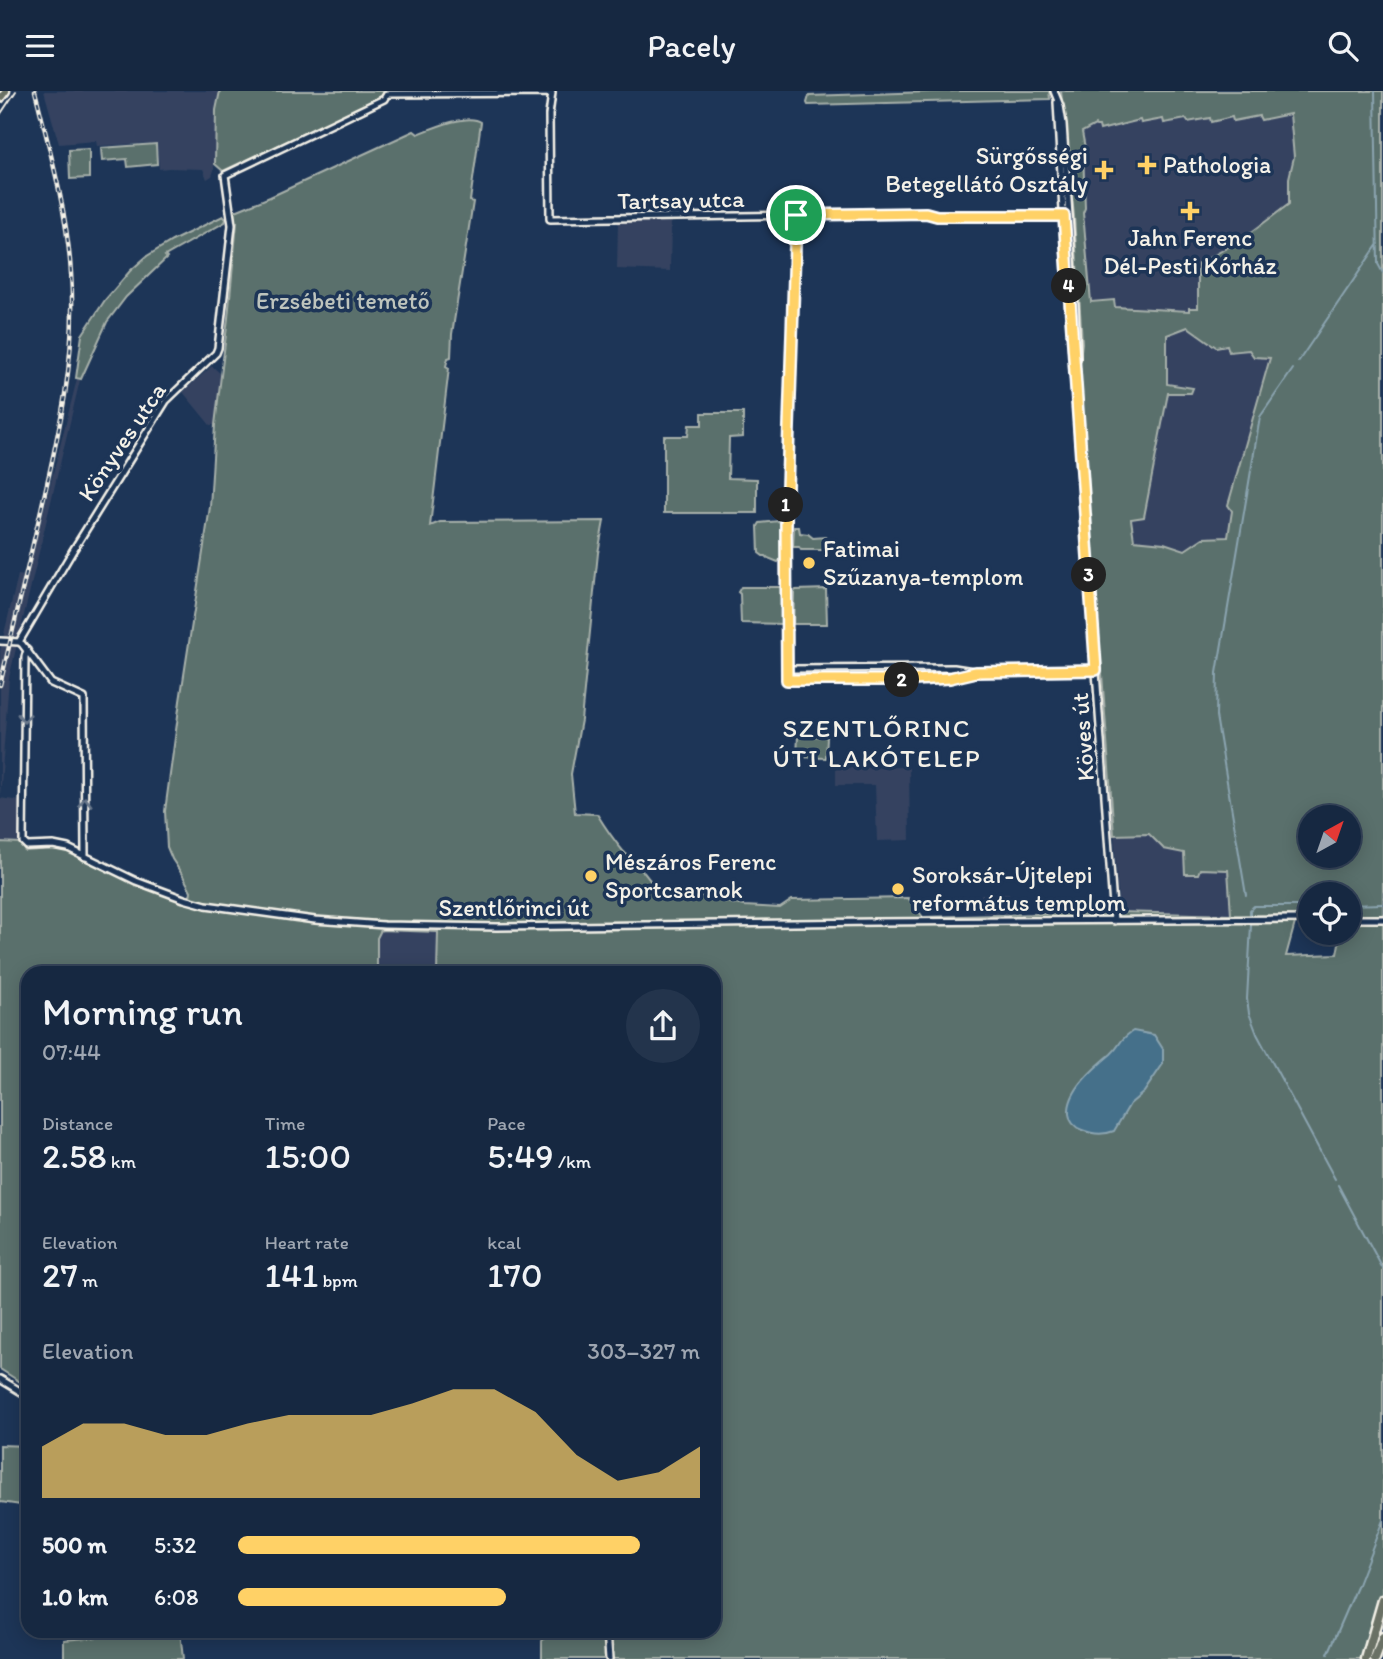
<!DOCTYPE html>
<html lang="en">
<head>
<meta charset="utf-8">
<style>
  body { margin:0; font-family:Itim,sans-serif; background:#23344c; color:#f1f3f6; height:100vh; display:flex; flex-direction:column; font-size:26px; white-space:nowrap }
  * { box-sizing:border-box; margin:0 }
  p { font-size:23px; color:#9ea6b1 }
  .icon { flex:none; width:38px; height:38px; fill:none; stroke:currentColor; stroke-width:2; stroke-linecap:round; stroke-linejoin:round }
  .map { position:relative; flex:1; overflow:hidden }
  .drawer { position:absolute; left:21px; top:875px; width:700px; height:672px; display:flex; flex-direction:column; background:#162841; border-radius:21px; box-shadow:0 4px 18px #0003,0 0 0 2px #35445a }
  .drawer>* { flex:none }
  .needle { width:46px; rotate:40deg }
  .tools { position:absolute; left:1298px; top:714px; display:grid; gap:14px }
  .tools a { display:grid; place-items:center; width:63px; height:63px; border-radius:50%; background:#162841; box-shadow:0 4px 18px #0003,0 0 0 2px #35445a; font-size:35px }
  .pin { position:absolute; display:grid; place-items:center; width:60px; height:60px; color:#fff; margin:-30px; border:4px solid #fff; border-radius:50%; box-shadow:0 2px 7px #0007 }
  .km { position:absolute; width:35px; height:35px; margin:-18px; border-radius:50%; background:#222; color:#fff; font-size:19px; line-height:35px; text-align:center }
  .round { display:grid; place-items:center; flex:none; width:74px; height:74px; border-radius:37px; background:#23344c }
  .headline { display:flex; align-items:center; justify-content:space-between; height:119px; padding:0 21px }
  h1 { font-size:38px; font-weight:600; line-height:52px }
  .metrics { display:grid; grid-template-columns:repeat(3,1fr); gap:10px; height:119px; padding:7px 21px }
  .metrics div { display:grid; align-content:center }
  .metrics b { font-size:35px; font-weight:600 }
  .metrics small { font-size:19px; font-weight:400 }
  .metrics p { font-size:19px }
  .chart { height:196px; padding:14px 21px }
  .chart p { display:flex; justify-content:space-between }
  .chart svg { width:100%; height:126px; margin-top:7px; fill:#ffd166; opacity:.7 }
  ul { padding:0 21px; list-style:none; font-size:23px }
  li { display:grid; grid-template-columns:112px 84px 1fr; align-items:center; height:52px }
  li i { height:18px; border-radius:9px; background:#ffd166 }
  header { display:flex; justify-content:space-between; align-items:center; height:91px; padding:0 21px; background:#162841; font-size:32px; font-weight:600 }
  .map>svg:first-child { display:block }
  .built { fill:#344361 }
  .green { fill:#5a706c; stroke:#a7b0aa; stroke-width:2; fill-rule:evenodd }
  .water { fill:#45708a; stroke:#8ba4b0; stroke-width:2 }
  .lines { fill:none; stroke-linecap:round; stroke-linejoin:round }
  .stream { stroke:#8ba4b0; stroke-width:2 }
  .secondary-casing { stroke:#f4f1e8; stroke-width:10 }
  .primary-casing { stroke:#f4f1e8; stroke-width:11 }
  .highway-casing { stroke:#f4f1e8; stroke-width:13 }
  .secondary { stroke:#1d3557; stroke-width:5 }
  .primary { stroke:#6a7165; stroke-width:6 }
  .highway { stroke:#6a7165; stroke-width:8 }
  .tram { stroke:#f4f1e8; stroke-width:2 }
  .rail-casing { stroke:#f4f1e8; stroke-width:4.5 }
  .rail { stroke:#1d3557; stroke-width:2; stroke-dasharray:5; stroke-linecap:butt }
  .oneway { stroke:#68778a }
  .route-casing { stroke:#fff; stroke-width:14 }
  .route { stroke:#ffd166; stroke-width:9 }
  .poi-dot { fill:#ffd166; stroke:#1d3557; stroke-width:2.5 }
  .labels { text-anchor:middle; stroke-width:7; stroke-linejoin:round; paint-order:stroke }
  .poi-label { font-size:24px; fill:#f4f1e8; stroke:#1d3557; text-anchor:start }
  .street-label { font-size:24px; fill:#f4f1e8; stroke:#1d3557 }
  .park-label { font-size:24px; fill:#bec4bd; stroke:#1d3557 }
  .neighbourhood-label { font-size:26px; letter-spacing:2px; fill:#f4f1e8; stroke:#1d3557 }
</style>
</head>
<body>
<header><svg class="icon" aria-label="menu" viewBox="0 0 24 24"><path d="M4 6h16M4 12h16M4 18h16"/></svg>Pacely<svg class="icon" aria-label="search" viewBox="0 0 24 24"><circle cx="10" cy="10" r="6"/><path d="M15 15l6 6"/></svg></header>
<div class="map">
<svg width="1383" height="1568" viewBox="0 0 1383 1568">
  <rect width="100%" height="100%" fill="#1d3557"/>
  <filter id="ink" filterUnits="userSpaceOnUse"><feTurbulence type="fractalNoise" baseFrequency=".0143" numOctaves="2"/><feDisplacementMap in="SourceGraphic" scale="14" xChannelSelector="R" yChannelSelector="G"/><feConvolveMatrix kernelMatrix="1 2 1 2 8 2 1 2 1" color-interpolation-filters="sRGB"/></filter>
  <g filter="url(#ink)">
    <!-- built -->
    <path class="built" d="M44 0H220L216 19 214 79 212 85 207 88 203 78 169 77 159 78 157 52 97 55 96 50 59 53Z
      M1292 23 1300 218 1206 220 1114 216 1113 209 1090 211 1083 122 1085 117 1082 40 1086 39V38L1095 34 1099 35 1100 38 1140 29 1163 28 1164 31 1186 28 1188 31 1210 27 1211 31 1232 26 1233 30 1260 25 1261 29Z
      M671 130 670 180 617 178 618 131Z
      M1187 236 1198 242 1227 254 1249 259 1271 267 1228 414 1232 420 1228 446 1203 447 1185 460 1164 452 1133 449 1131 428 1144 426 1168 301 1190 302 1192 297 1167 293V244Z
      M212 275 221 283 215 334H210L183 301Z
      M77 288 80 289 9 587 0 707 21 710V752L0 751V560L18 484 27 485Z
      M909 676 910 749 877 750 875 694H836V677Z
      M1149 743 1164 758 1185 762V783L1200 778 1229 779 1231 824 1119 821 1114 744Z
      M981 803H1009V822H983Z
      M380 839 438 840 437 882H377V846Z"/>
    <!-- green -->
    <path class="green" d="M220 0H384V2L380 7 223 80 215 73 216 19Z
      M960 0H1049L1050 8 808 14 807 12 809 5Z
      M1061 0H1383V1502L1361 1568H542V1550L547 1544 541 1540H714V882H437L438 841 381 839 377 847V882H28V1296L0 1278V751L21 752 25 760 53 758 67 759 133 792 189 812 191 800 183 785 172 768 167 756 165 720 180 610 210 416 215 334 228 227 237 131H234L233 121 270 106 414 40 418 43C433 37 468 22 481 31L470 110 473 111 452 243 451 266 448 267 446 275 449 277 430 435 440 431 604 430 598 462 581 629 571 683 575 722 597 723C605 736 613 748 623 760 634 771 645 780 653 794L744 815 780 817 792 809 908 807 923 826 1119 821 1231 824 1228 779 1200 778 1198 783H1185L1184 762 1164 758 1149 743 1114 744 1079 274 1082 252 1074 125ZM1290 23 1294 66 1289 87V113L1241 149 1198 173V217H1189V220L1115 216 1114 209 1091 211 1083 122 1085 117 1083 58 1085 57 1082 41 1095 34 1096 35H1099L1100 39 1140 29 1141 32 1163 28 1164 32 1186 28 1188 31 1210 27 1211 31 1232 26 1233 30 1259 25 1261 29ZM1188 236 1216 256 1227 254 1229 261 1249 259 1254 266 1270 267 1228 414 1232 420 1228 446 1203 447 1185 459 1164 452 1134 449 1131 428 1144 426 1168 302H1191L1193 297 1167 293V244ZM1311 726H1349V765H1311ZM1311 803H1349V842H1341L1337 863 1286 865 1295 832H1311Z
      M156 53 157 73 128 76 127 68 102 70 101 57Z
      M89 58V87L70 88 69 59Z
      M223 125 226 128 225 131 165 165 167 167 126 206 107 231 81 288 76 287 82 244 105 209 130 180 147 165 172 150Z
      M702 322H743V346L729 347 728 387 757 388V422H664V345H688L689 334H702Z
      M779 430 781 431V468L778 471 768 467 766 465H763L759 462 758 435 760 432Z
      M794 436H799L800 442 808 443 813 447 826 446V459H801L799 456H793Z
      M741 496H782V533L741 532 740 503 738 501Z
      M826 498 827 533H793L794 501 796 499Z
      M798 644 827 646 826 667 797 666Z
      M0 1354 28 1355V1415L0 1411Z
      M155 1540H180L183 1568H64V1549L154 1541Z"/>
    <!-- water -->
    <path class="water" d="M1133 940 1154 944 1163 958V973L1144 1001 1130 1013 1114 1040C1104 1044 1092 1043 1082 1039 1074 1036 1070 1031 1069 1023 1067 1000 1094 977 1111 963 1121 954 1119 948 1133 940Z"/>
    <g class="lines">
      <!-- stream -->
      <path class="stream" d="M1375 0 1378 173 1383 182
        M1298 271 1378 153
        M1246 804 1216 625 1217 582 1260 326 1293 278
        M1349 814 1383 813
        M1250 823V819L1254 815H1311
        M1251 834 1247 908 1249 922 1257 943 1335 1088
        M1338 1094 1383 1178
        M1328 1563 1357 1496 1383 1429"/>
      <!-- secondary casing -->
      <g class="secondary-casing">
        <path id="secondary" d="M1054 0 1060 15 1063 33 1075 217 1077 268
          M1057 11 1064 138 1114 830
          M796 124 786 426 787 589H914L950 587 976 581 1096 579
          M0 550 19 551 22 553 51 592 84 607 85 766
          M19 551 72 461 166 310 216 262 218 257 232 134 225 84 384 8 387 3 552 2 549 24 550 128 926 122 937 125H1069
          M27 559 25 566 23 751 27 755 53 754 68 757 136 790 184 808 206 814 315 829 384 834 497 836 876 831 1311 828
          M787 578 954 577 973 580
          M1349 828H1383
          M0 1288 28 1305
          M607 1540 609 1568"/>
      </g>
      <!-- primary casing -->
      <g class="primary-casing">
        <path id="primary" d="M0 8 6 0"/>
      </g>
      <!-- highway casing -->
      <g class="highway-casing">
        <path id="highway" d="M1366 1568 1383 1509
          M1375 1568 1383 1546"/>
      </g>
      <!-- secondary -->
      <use href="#secondary" class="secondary"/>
      <!-- primary -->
      <use href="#primary" class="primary"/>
      <!-- highway -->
      <use href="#highway" class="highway"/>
      <!-- tram -->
      <path class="tram" d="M0 24 16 0"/>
      <!-- rail casing -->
      <g class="rail-casing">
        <path id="rail" d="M0 594C13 537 27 480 40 423 59 342 77 267 71 182 67 120 50 60 35 0"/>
      </g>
      <!-- rail -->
      <use href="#rail" class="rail"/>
    </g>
    <!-- one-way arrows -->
    <defs><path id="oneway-chevron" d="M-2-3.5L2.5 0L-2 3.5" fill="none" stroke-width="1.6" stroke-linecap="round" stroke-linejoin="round" transform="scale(1.75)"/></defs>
    <g class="oneway">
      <use href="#oneway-chevron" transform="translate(24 627) rotate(91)"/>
      <use href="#oneway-chevron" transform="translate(85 711) rotate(-90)"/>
    </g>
  </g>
  <g class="lines" filter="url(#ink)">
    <!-- route casing -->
    <g class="route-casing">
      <path id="route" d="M926 122 937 125H1064L1096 579 976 581 950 587 914 589H787L786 426 796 124Z"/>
    </g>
    <!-- route -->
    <use href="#route" class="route"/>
  </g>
  <!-- markers -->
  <g class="poi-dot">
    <path d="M1143.5 63.5h7v7h7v7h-7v7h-7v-7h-7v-7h7z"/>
    <path d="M1100.5 68.5h7v7h7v7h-7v7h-7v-7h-7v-7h7z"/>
    <path d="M1186.5 109.5h7v7h7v7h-7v7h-7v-7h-7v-7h7z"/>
    <circle cx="809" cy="472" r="7"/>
    <circle cx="591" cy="785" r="7"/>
    <circle cx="898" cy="798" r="7"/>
  </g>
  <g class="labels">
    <!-- poi labels -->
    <g class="poi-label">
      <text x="1088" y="73" text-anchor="end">Sürgősségi<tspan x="1088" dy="28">Betegellátó Osztály</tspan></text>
      <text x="1163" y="82">Pathologia</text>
      <text x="1190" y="155" text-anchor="middle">Jahn Ferenc<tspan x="1190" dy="28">Dél-Pesti Kórház</tspan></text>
      <text x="823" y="466">Fatimai<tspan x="823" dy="28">Szűzanya-templom</tspan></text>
      <text x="605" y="779">Mészáros Ferenc<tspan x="605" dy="28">Sportcsarnok</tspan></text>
      <text x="912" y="792">Soroksár-Újtelepi<tspan x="912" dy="28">református templom</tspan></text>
    </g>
    <!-- street labels -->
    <g class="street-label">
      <text transform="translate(681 109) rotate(-1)" y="8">Tartsay utca</text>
      <text transform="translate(122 351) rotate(-56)" y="8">Könyves utca</text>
      <text transform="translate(1083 646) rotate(-94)" y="8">Köves út</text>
      <text x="514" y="825">Szentlőrinci út</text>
    </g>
    <!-- park labels -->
    <g class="park-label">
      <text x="343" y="218">Erzsébeti temető</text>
    </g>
    <!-- neighbourhood labels -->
    <g class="neighbourhood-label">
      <text x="877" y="646">SZENTLŐRINC<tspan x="877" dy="30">ÚTI LAKÓTELEP</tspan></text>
    </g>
  </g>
</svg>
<div class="tools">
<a><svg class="needle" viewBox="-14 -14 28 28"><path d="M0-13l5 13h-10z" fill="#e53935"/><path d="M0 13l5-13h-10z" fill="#9ea6b1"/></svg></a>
<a><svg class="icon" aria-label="locate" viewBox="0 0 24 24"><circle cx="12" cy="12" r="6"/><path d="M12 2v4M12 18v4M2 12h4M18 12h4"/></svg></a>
</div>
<div class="pin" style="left:796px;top:124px;background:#1e9e55"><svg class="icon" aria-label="arrive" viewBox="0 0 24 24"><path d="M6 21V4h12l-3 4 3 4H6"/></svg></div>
<b class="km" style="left:786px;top:414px">1</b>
<b class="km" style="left:902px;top:589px">2</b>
<b class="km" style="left:1089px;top:484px">3</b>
<b class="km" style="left:1069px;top:195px">4</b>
<section class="drawer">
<div class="headline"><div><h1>Morning run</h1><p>07:44</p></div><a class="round"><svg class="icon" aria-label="share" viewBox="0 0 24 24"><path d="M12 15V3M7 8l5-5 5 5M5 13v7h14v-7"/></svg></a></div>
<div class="metrics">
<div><p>Distance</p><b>2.58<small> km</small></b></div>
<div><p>Time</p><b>15:00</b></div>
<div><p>Pace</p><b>5:49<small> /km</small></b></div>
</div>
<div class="metrics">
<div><p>Elevation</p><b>27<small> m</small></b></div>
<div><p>Heart rate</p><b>141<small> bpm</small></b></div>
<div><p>kcal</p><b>170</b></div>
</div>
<div class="chart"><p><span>Elevation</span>303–327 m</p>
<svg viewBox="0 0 160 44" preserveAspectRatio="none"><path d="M0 44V26L10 18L20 18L30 22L40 22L50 18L60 15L70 15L80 15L90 11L100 6L110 6L120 14L130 29L140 38L150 35L160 26V44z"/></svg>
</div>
<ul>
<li><b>500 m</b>5:32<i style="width:87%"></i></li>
<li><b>1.0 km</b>6:08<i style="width:58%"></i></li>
</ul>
</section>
</div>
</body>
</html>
